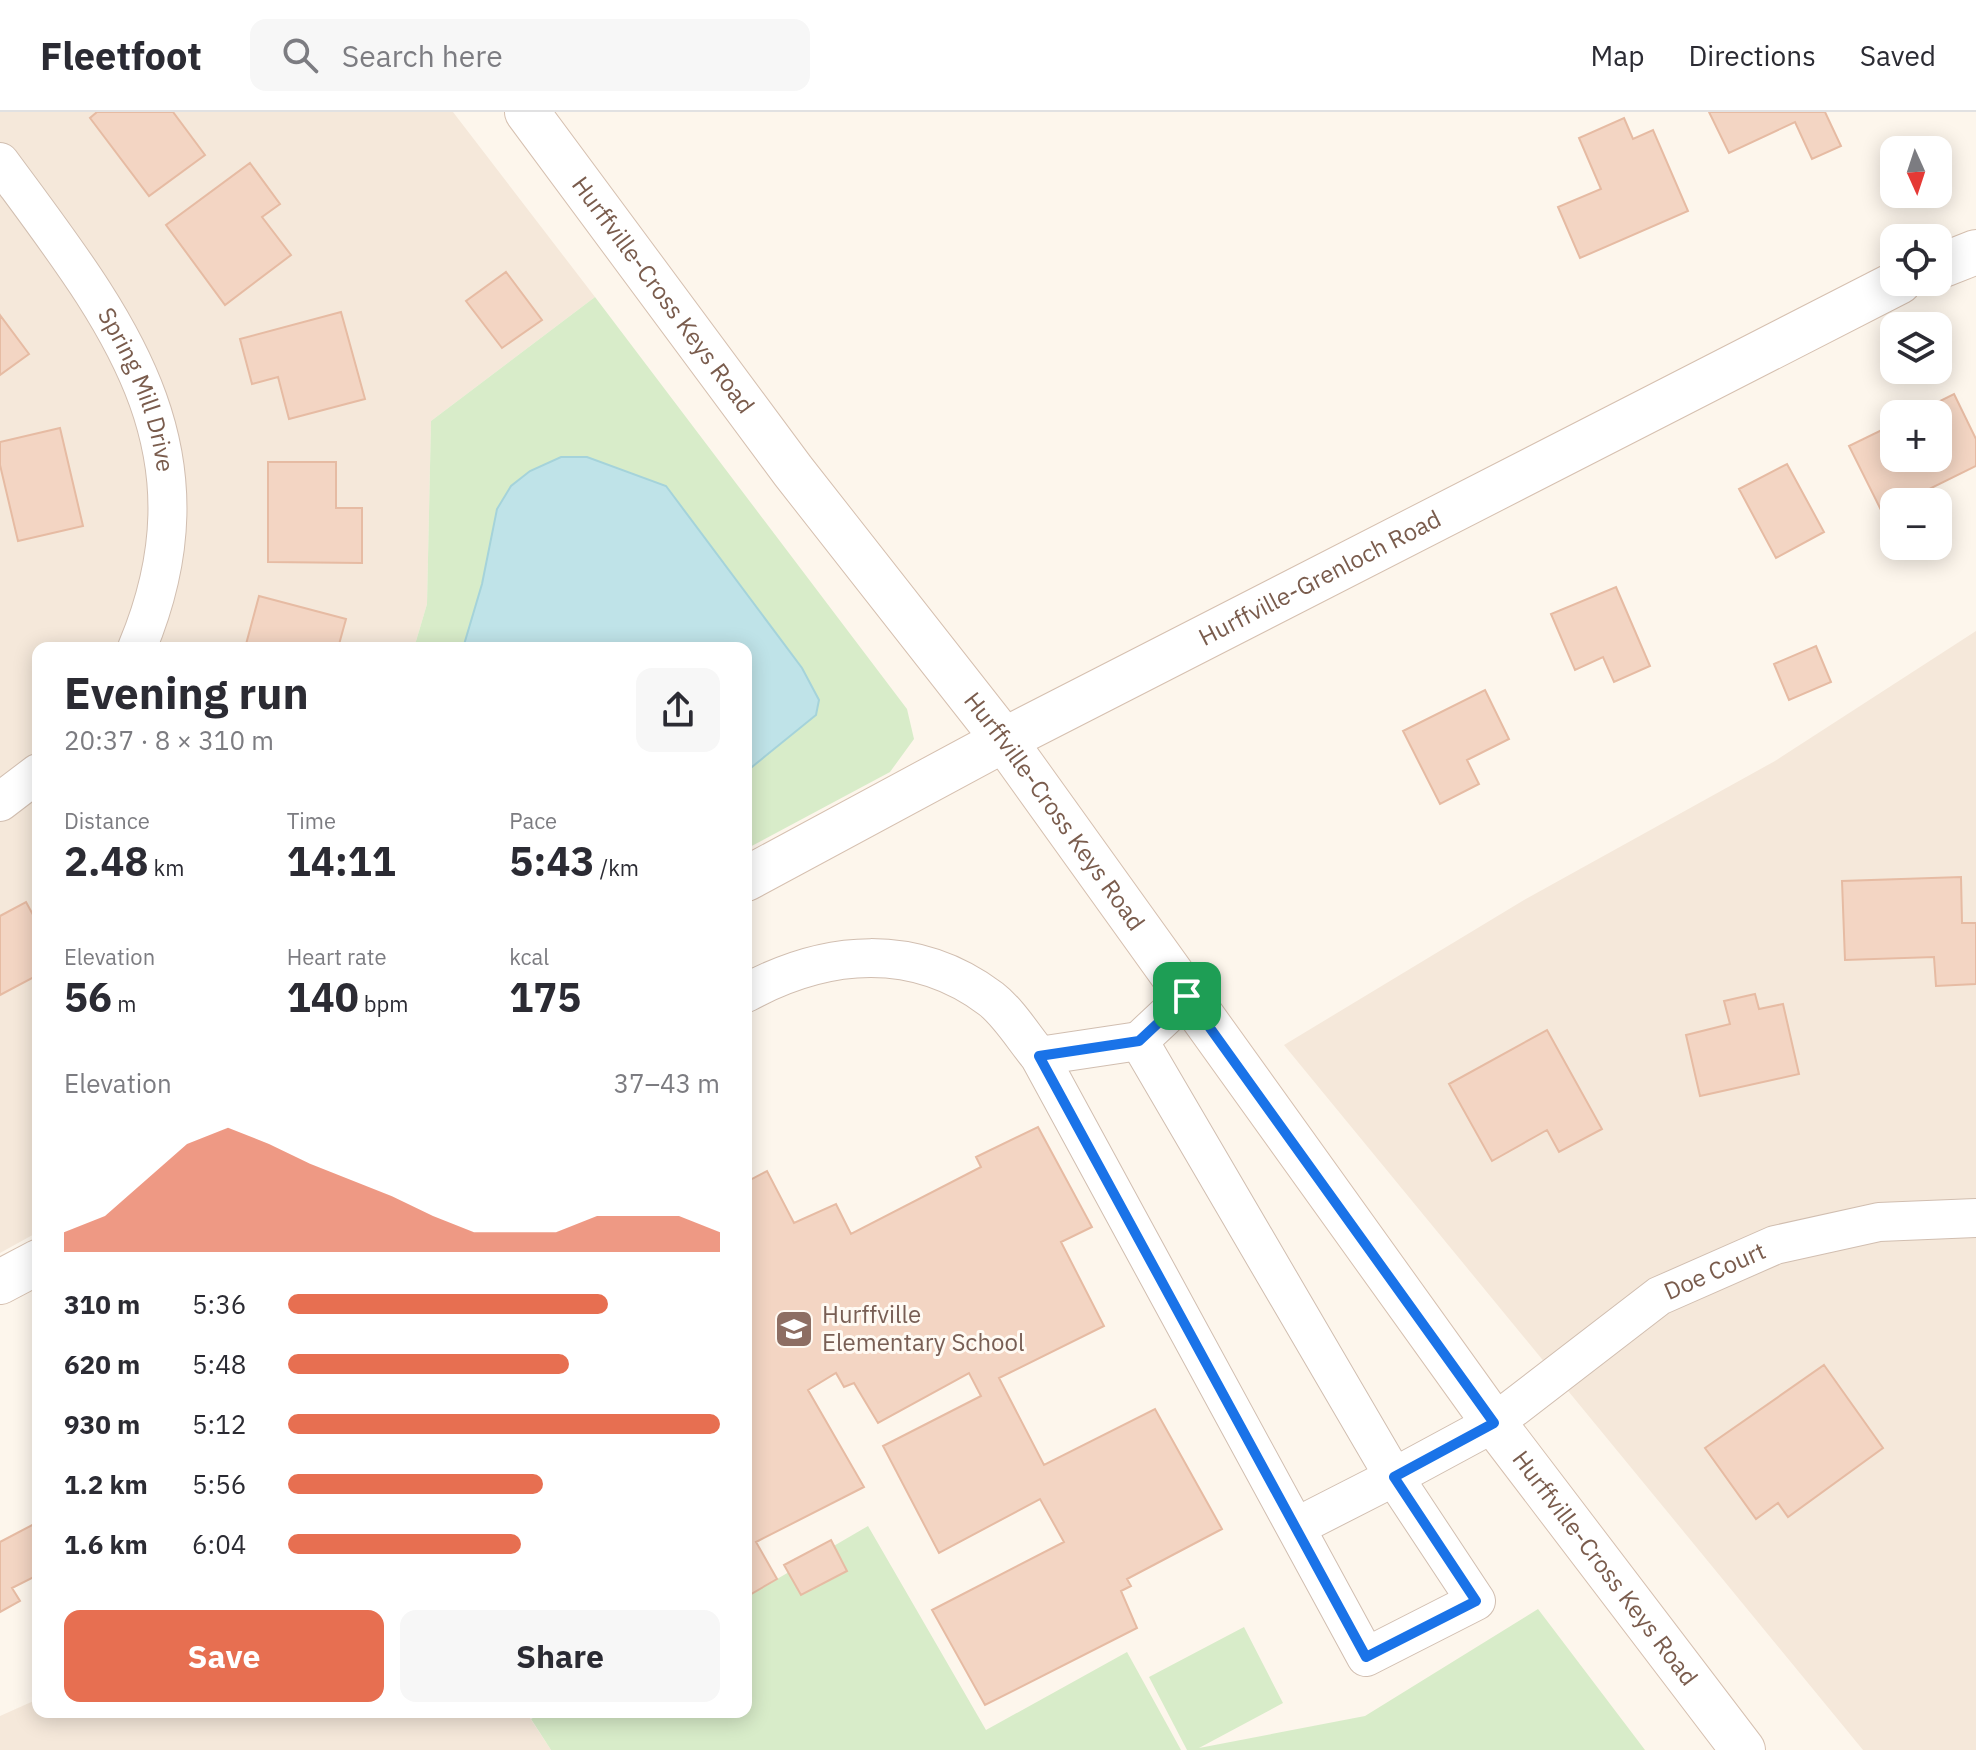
<!DOCTYPE html>
<html lang="en">
<head>
<meta charset="utf-8">
<style>
  body { margin:0; font-family:"IBM Plex Sans",sans-serif; background:#f7f7f7; color:#2b2b33; height:100vh; display:flex; flex-direction:column; font-size:30px; white-space:nowrap }
  * { box-sizing:border-box; margin:0 }
  p { font-size:26px; color:#7c7c81 }
  .icon { flex:none; width:44px; height:44px; fill:none; stroke:currentColor; stroke-width:2; stroke-linecap:round; stroke-linejoin:round }
  .map { position:relative; flex:1; overflow:hidden }
  .panel { position:absolute; left:32px; top:530px; width:720px; height:1076px; display:flex; flex-direction:column; background:#fff; border-radius:16px; box-shadow:0 4px 20px #0003 }
  .panel>* { flex:none }
  .needle { width:52px; rotate:177deg }
  .tools { position:absolute; left:1880px; top:24px; display:grid; gap:16px }
  .tools a { display:grid; place-items:center; width:72px; height:72px; border-radius:16px; background:#fff; box-shadow:0 4px 20px #0003; font-size:40px }
  .pin { position:absolute; display:grid; place-items:center; width:68px; height:68px; color:#fff; margin:-34px; border-radius:16px; box-shadow:0 4px 12px #0006 }
  .round { display:grid; place-items:center; flex:none; width:84px; height:84px; border-radius:16px; background:#f7f7f7 }
  .overview { display:flex; align-items:center; justify-content:space-between; height:136px; padding:0 32px }
  h1 { font-size:44px; font-weight:700; line-height:60px }
  .stats { display:grid; grid-template-columns:repeat(3,1fr); gap:12px; height:136px; padding:8px 32px }
  .stats div { display:grid; align-content:center }
  .stats b { font-size:40px; font-weight:700 }
  .stats small { font-size:22px; font-weight:400 }
  .stats p { font-size:22px }
  .chart { height:224px; padding:16px 32px }
  .chart p { display:flex; justify-content:space-between }
  .chart svg { width:100%; height:144px; margin-top:8px; fill:#e76f51; opacity:.7 }
  .primary-button { display:flex; gap:16px; margin-top:auto; padding:16px 32px }
  .primary-button a { flex:1; height:92px; border-radius:16px; background:#e76f51; color:#fff; font-size:32px; font-weight:700; line-height:92px; text-align:center }
  .primary-button a+a { background:#f7f7f7; color:#2b2b33 }
  ul { padding:0 32px; list-style:none; font-size:26px }
  li { display:grid; grid-template-columns:128px 96px 1fr; align-items:center; height:60px }
  li i { height:20px; border-radius:10px; background:#e76f51 }
  header { display:flex; align-items:center; gap:48px; box-sizing:border-box; height:112px; padding:0 40px; background:#fff; border-bottom:2px solid #e1e1e2 }
  header strong { font-size:38px }
  nav { display:flex; gap:44px; margin-inline-start:auto; font-size:28px }
  .search { width:560px; height:72px; background:#f7f7f7; display:flex; align-items:center; gap:20px; box-sizing:border-box; padding:0 28px; border-radius:16px; color:#7c7c81; font-size:30px }
  .map>svg:first-child { display:block }
  .residential { fill:#f5e8da }
  .green { fill:#d8ecc9 }
  .water { fill:#bfe3e8; stroke:#a5d3da; stroke-width:2 }
  .building { fill:#f3d5c3; stroke:#e6bba3; stroke-width:2 }
  .lines { fill:none; stroke-linecap:round; stroke-linejoin:round }
  .minor-casing { stroke:#d1beb0; stroke-width:40 }
  .secondary-casing { stroke:#d6c0b0; stroke-width:46 }
  .minor { stroke:#fff; stroke-width:38 }
  .secondary { stroke:#fff; stroke-width:44 }
  .route-casing { stroke:#fff; stroke-width:16 }
  .route { stroke:#1a73e8; stroke-width:10 }
  .labels { text-anchor:middle; stroke-width:6; stroke-linejoin:round; paint-order:stroke }
  .street-label { font-size:24px; fill:#7a5c4d; stroke:#fffaf3 }
  .education-label { font-size:24px; fill:#785e54; stroke:#fffaf3; text-anchor:start }
</style>
</head>
<body>
<header>
<strong>Fleetfoot</strong>
<div class="search"><svg class="icon" aria-label="search" viewBox="0 0 24 24"><circle cx="10" cy="10" r="6"/><path d="M15 15l6 6"/></svg>Search here</div>
<nav><a>Map</a><a>Directions</a><a>Saved</a></nav>
</header>
<div class="map">
<svg width="1976" height="1638" viewBox="0 0 1976 1638">
  <rect width="100%" height="100%" fill="#fdf6ec"/>
  <!-- residential -->
  <path class="residential" d="M0 0H453L595 185 431 309 427 492 414 536H38V1120L0 1141Z
    M1976 519V1638H1863L1284 933 1524 788 1775 649Z
    M38 1587V1600H526L551 1638H0V1604Z"/>
  <!-- green -->
  <path class="green" d="M595 185 907 597 914 627 890 660 746 737V536H414L427 492 431 309Z
    M868 1414 986 1618 1127 1540 1181 1638H551L531 1607 544 1600H746V1485Z
    M1538 1497 1645 1638H1187L1149 1565 1244 1515 1283 1591 1199 1636 1365 1604Z"/>
  <!-- water -->
  <path class="water" d="M561 345H587L666 374 802 556 819 588 816 603 747 659 746 536H463L482 472 497 397 511 374 530 359Z"/>
  <!-- building -->
  <path class="building" d="M97 0H173L205 43 149 84 90 6Z
    M1709 0H1825L1841 34 1812 47 1795 10 1729 41Z
    M1624 6 1633 27 1653 18 1688 99 1580 146 1558 95 1601 77 1579 26Z
    M250 51 280 92 262 105 291 143 225 193 166 113Z
    M506 160 542 208 502 236 466 189Z
    M341 200 365 287 289 307 278 265 252 272 240 227Z
    M0 203 29 242 0 263Z
    M1954 282 1976 327V354L1903 390H1894V394L1882 400 1849 334 1894 312V346H1938V302H1914Z
    M60 316 83 414 18 429 0 353V330Z
    M268 350H336V396H362V451L268 450Z
    M1787 352 1824 420 1776 446 1739 377Z
    M1616 475 1650 554 1614 570 1603 545 1575 558 1551 502Z
    M259 484 346 507 338 536H245Z
    M1816 534 1831 570 1789 588 1774 552Z
    M1485 578 1509 627 1467 648 1479 672 1440 692 1403 619Z
    M1961 765 1962 811H1976V872L1936 874 1934 845 1845 848 1842 769Z
    M26 790 38 812V863L0 883V804Z
    M1755 882 1759 897 1783 892 1799 962 1700 984 1686 923 1730 912 1724 889Z
    M1547 918 1602 1017 1559 1040 1547 1018 1492 1049 1449 972Z
    M1038 1015 1092 1115 1061 1130 1104 1214 999 1266 1044 1353 1155 1297 1222 1417 1127 1467 1131 1474 1121 1479 1137 1516 985 1593 932 1498 1064 1430 1040 1387 939 1441 883 1334 981 1284 969 1261 878 1311 854 1271 844 1275 836 1261 808 1278 864 1375 756 1430 777 1467 746 1485V1070L767 1059 794 1111 836 1092 851 1122 981 1055 976 1045Z
    M1824 1253 1883 1336 1788 1405 1778 1391 1756 1407 1705 1336Z
    M38 1410V1463L12 1476 20 1489 0 1500V1430Z
    M831 1428 847 1459 801 1483 784 1453Z"/>
  <g class="lines">
    <!-- minor casing -->
    <g class="minor-casing">
      <g id="minor">
        <path id="s1" d="M0 50C114 205 222 333 137 536"/>
        <path d="M0 690 38 661"/>
        <path id="s2" d="M746 881C827 837 915 830 991 887 1009 901 1024 926 1039 944L1366 1545 1476 1489 1394 1365 1494 1311 1659 1184 1775 1133 1879 1110 1976 1106"/>
        <path d="M1187 884 1139 929 1394 1365 1296 1415"/>
        <path d="M1039 944 1139 929"/>
      </g>
    </g>
    <!-- secondary casing -->
    <g class="secondary-casing">
      <g id="secondary">
        <path id="s3" d="M527 0 793 359 1004 628 1494 1311 1743 1638"/>
        <path d="M1938 155 1976 140"/>
        <path id="s4" d="M746 767 1004 628 1899 170"/>
        <path d="M0 1170 38 1150"/>
      </g>
    </g>
    <!-- minor -->
    <use href="#minor" class="minor"/>
    <!-- secondary -->
    <use href="#secondary" class="secondary"/>
  </g>
  <g class="lines">
    <!-- route casing -->
    <g class="route-casing">
      <path id="route" d="M1187 884 1494 1311 1394 1365 1476 1489 1366 1545 1039 944 1139 929Z"/>
    </g>
    <!-- route -->
    <use href="#route" class="route"/>
  </g>
  <!-- icons -->
  <defs>
    <g id="school-square" transform="scale(2)"><rect x="-9" y="-9" width="18" height="18" rx="4" fill="#8d6e63" stroke="#fffaf3"/><path d="M0-5L7-2L0 1L-7-2ZM-4 1L0 2.5L4 1V4Q0 6-4 4Z" fill="#fff"/></g>
  </defs>
  <g fill-rule="evenodd">
    <use href="#school-square" x="794" y="1217"/>
  </g>
  <g class="labels">
    <!-- street labels -->
    <g class="street-label">
      <text dy="8" stroke="none"><textPath href="#s3" startOffset="228">Hurffville-Cross Keys Road</textPath></text>
      <text dy="8" stroke="none"><textPath href="#s1" startOffset="268">Spring Mill Drive</textPath></text>
      <text dy="8" stroke="none"><textPath href="#s4" startOffset="648">Hurffville-Grenloch Road</textPath></text>
      <text dy="8" stroke="none"><textPath href="#s3" startOffset="876">Hurffville-Cross Keys Road</textPath></text>
      <text dy="8" stroke="none"><textPath href="#s2" startOffset="1674">Doe Court</textPath></text>
      <text dy="8" stroke="none"><textPath href="#s3" startOffset="1812">Hurffville-Cross Keys Road</textPath></text>
    </g>
    <!-- education labels -->
    <g class="education-label">
      <text x="822" y="1211">Hurffville<tspan x="822" dy="28">Elementary School</tspan></text>
    </g>
  </g>
</svg>
<div class="tools">
<a><svg class="needle" viewBox="-14 -14 28 28"><path d="M0-13l5 13h-10z" fill="#e53935"/><path d="M0 13l5-13h-10z" fill="#7c7c81"/></svg></a>
<a><svg class="icon" aria-label="locate" viewBox="0 0 24 24"><circle cx="12" cy="12" r="6"/><path d="M12 2v4M12 18v4M2 12h4M18 12h4"/></svg></a>
<a><svg class="icon" aria-label="layers" viewBox="0 0 24 24"><path d="M12 4l9 5-9 5-9-5zM3 14l9 5 9-5"/></svg></a>
<a>+</a>
<a>−</a>
</div>
<div class="pin" style="left:1187px;top:884px;background:#1e9e55"><svg class="icon" aria-label="arrive" viewBox="0 0 24 24"><path d="M6 21V4h12l-3 4 3 4H6"/></svg></div>
<section class="panel">
<div class="overview"><div><h1>Evening run</h1><p>20:37 · 8 × 310 m</p></div><a class="round"><svg class="icon" aria-label="share" viewBox="0 0 24 24"><path d="M12 15V3M7 8l5-5 5 5M5 13v7h14v-7"/></svg></a></div>
<div class="stats">
<div><p>Distance</p><b>2.48<small> km</small></b></div>
<div><p>Time</p><b>14:11</b></div>
<div><p>Pace</p><b>5:43<small> /km</small></b></div>
</div>
<div class="stats">
<div><p>Elevation</p><b>56<small> m</small></b></div>
<div><p>Heart rate</p><b>140<small> bpm</small></b></div>
<div><p>kcal</p><b>175</b></div>
</div>
<div class="chart"><p><span>Elevation</span>37–43 m</p>
<svg viewBox="0 0 160 44" preserveAspectRatio="none"><path d="M0 44V38L10 33L20 22L30 11L40 6L50 11L60 17L70 22L80 27L90 33L100 38L110 38L120 38L130 33L140 33L150 33L160 38V44z"/></svg>
</div>
<ul>
<li><b>310 m</b>5:36<i style="width:74%"></i></li>
<li><b>620 m</b>5:48<i style="width:65%"></i></li>
<li><b>930 m</b>5:12<i style="width:100%"></i></li>
<li><b>1.2 km</b>5:56<i style="width:59%"></i></li>
<li><b>1.6 km</b>6:04<i style="width:54%"></i></li>
</ul>
<div class="primary-button"><a>Save</a><a>Share</a></div>
</section>
</div>
</body>
</html>
